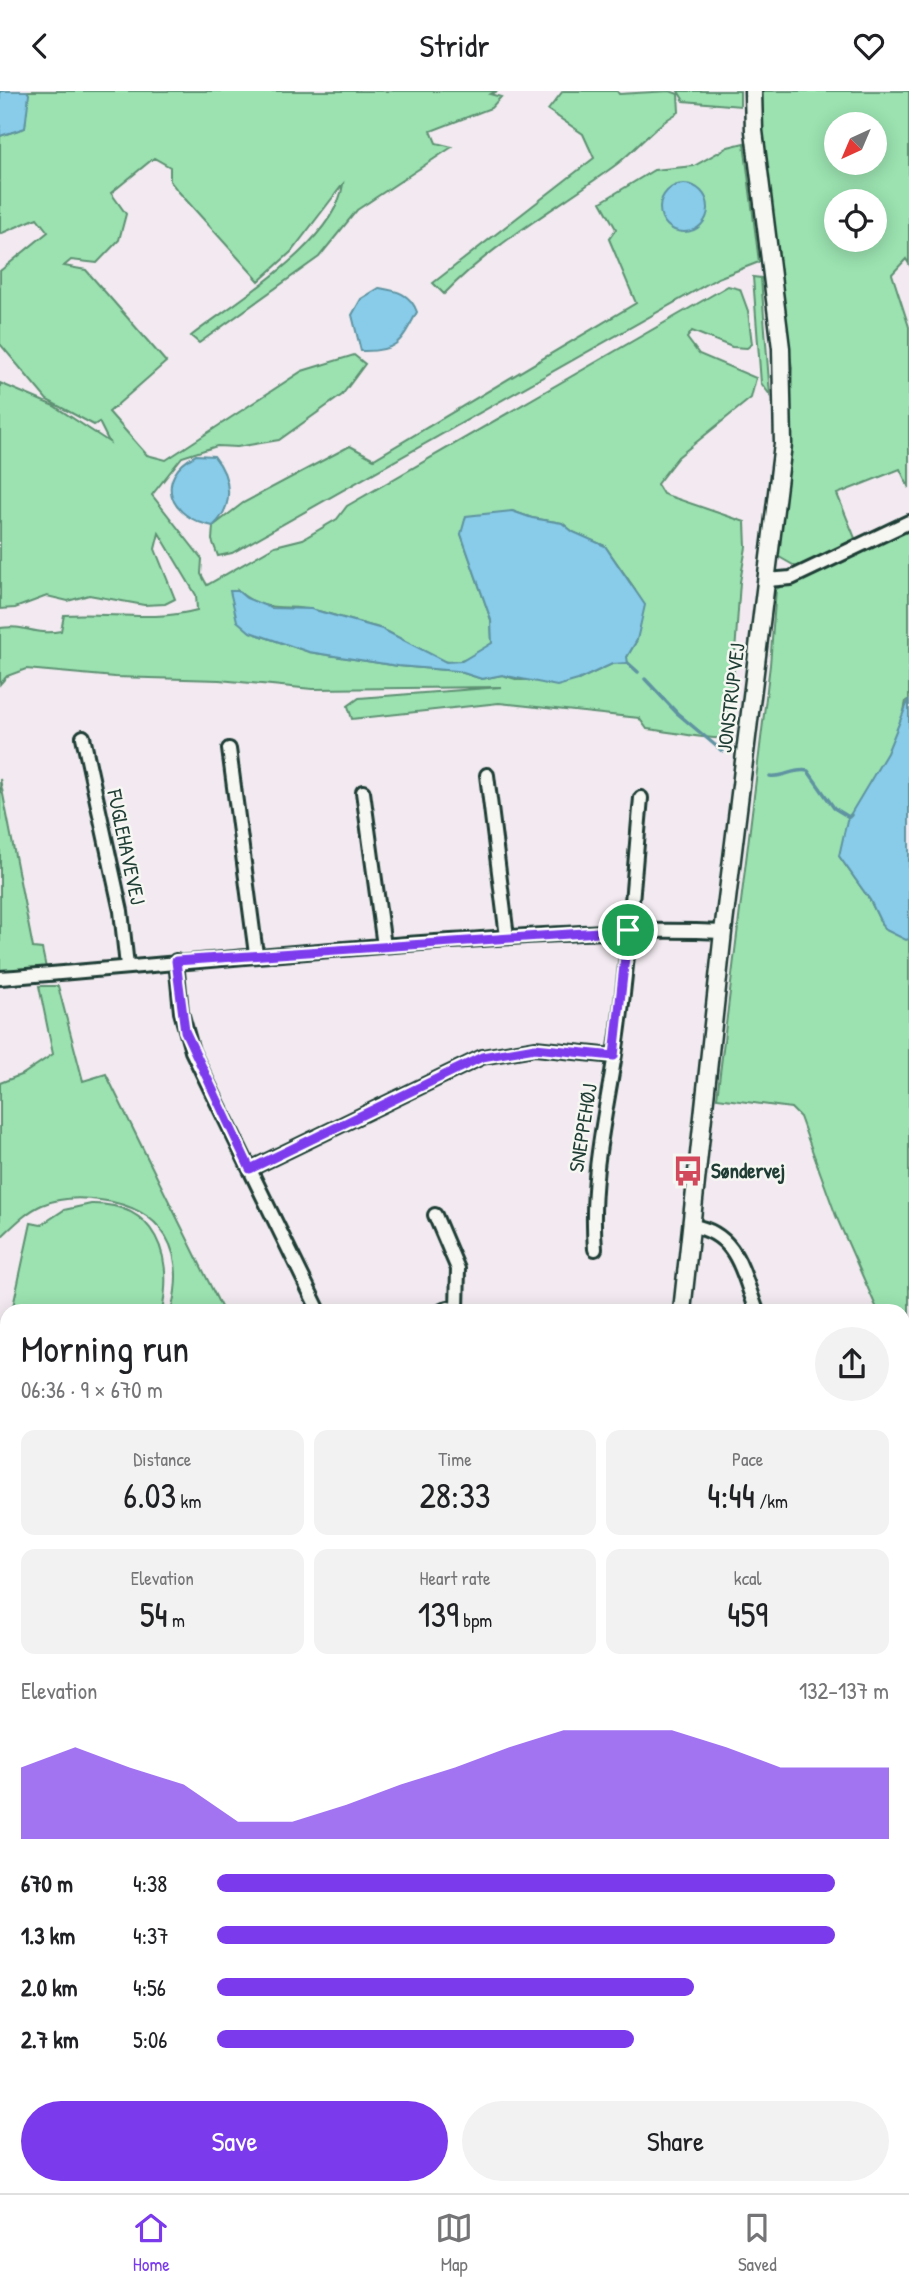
<!DOCTYPE html>
<html lang="en">
<head>
<meta charset="utf-8">
<style>
  body { margin:0; font-family:"Patrick Hand",sans-serif; background:#f2f2f2; color:#202124; height:100vh; display:flex; flex-direction:column; font-size:26px; white-space:nowrap }
  * { box-sizing:border-box; margin:0 }
  p { font-size:23px; color:#757577 }
  .icon { flex:none; width:38px; height:38px; fill:none; stroke:currentColor; stroke-width:2; stroke-linecap:round; stroke-linejoin:round }
  .map { position:relative; flex:1; overflow:hidden }
  .sheet { position:absolute; left:0px; top:1213px; width:910px; height:891px; display:flex; flex-direction:column; background:#fff; border-radius:21px 21px 0 0; box-shadow:0 4px 18px #0003 }
  .sheet>* { flex:none }
  .needle { width:46px; rotate:224deg }
  .buttons { position:absolute; left:824px; top:21px; display:grid; gap:14px }
  .buttons a { display:grid; place-items:center; width:63px; height:63px; border-radius:50%; background:#fff; box-shadow:0 4px 18px #0003; font-size:35px }
  .pin { position:absolute; display:grid; place-items:center; width:60px; height:60px; color:#fff; margin:-30px; border:4px solid #fff; border-radius:50%; box-shadow:0 2px 7px #0007 }
  .round { display:grid; place-items:center; flex:none; width:74px; height:74px; border-radius:37px; background:#f2f2f2 }
  .summary { display:flex; align-items:center; justify-content:space-between; height:119px; padding:0 21px }
  h1 { font-size:38px; font-weight:600; line-height:52px }
  .stats { display:grid; grid-template-columns:repeat(3,1fr); gap:10px; height:119px; padding:7px 21px }
  .stats div { display:grid; align-content:center; border-radius:14px; background:#f2f2f2; text-align:center }
  .stats b { font-size:35px; font-weight:600 }
  .stats small { font-size:19px; font-weight:400 }
  .stats p { font-size:19px }
  .chart { height:196px; padding:14px 21px }
  .chart p { display:flex; justify-content:space-between }
  .chart svg { width:100%; height:126px; margin-top:7px; fill:#7c3aed; opacity:.7 }
  .button { display:flex; gap:14px; margin-top:auto; padding:14px 21px }
  .button a { flex:1; height:80px; border-radius:42px; background:#7c3aed; color:#fff; font-size:28px; font-weight:600; line-height:80px; text-align:center }
  .button a+a { background:#f2f2f2; color:#202124 }
  ul { padding:0 21px; list-style:none; font-size:23px }
  li { display:grid; grid-template-columns:112px 84px 1fr; align-items:center; height:52px }
  li i { height:18px; border-radius:9px; background:#7c3aed }
  header { display:flex; justify-content:space-between; align-items:center; height:91px; padding:0 21px; background:#fff; font-size:32px; font-weight:600 }
  .menu { display:flex; justify-content:space-around; align-items:center; height:98px; border-top:2px solid #e0e0e0; background:#fff; font-size:19px; color:#757577 }
  .menu a { display:grid; justify-items:center; gap:4px }
  .menu .active { color:#7c3aed }
  .map>svg:first-child { display:block }
  .green { fill:#9be2b0; stroke:#5d9072; stroke-width:2; fill-rule:evenodd }
  .water { fill:#88ccea; stroke:#5e93a1; stroke-width:2 }
  .lines { fill:none; stroke-linecap:round; stroke-linejoin:round }
  .stream { stroke:#5e93a1; stroke-width:3.5 }
  .minor-casing { stroke:#1f3d34; stroke-width:18 }
  .tertiary-casing { stroke:#1f3d34; stroke-width:21 }
  .minor { stroke:#f6f6f2; stroke-width:12 }
  .tertiary { stroke:#f6f6f2; stroke-width:16 }
  .route-casing { stroke:#fff; stroke-width:14 }
  .route { stroke:#7c3aed; stroke-width:9 }
  .labels { text-anchor:middle; stroke-width:5; stroke-linejoin:round; paint-order:stroke }
  .street-label { font-size:21px; fill:#1f3d34; stroke:#f6f6f2 }
  .poi-label { font-size:21px; font-weight:bold; fill:#1f3d34; stroke:#f6f6f2; text-anchor:start }
</style>
</head>
<body>
<header><svg class="icon" aria-label="back" viewBox="0 0 24 24"><path d="M15 5l-7 7 7 7"/></svg>Stridr<svg class="icon" aria-label="heart" viewBox="0 0 24 24"><path d="M12 20l-8-8c-3-5 5-10 8-4 3-6 11-1 8 4z"/></svg></header>
<div class="map">
<svg width="909" height="2102" viewBox="0 0 909 2102">
  <rect width="100%" height="100%" fill="#f2eaf0"/>
  <filter id="ink" filterUnits="userSpaceOnUse"><feTurbulence type="fractalNoise" baseFrequency=".0143" numOctaves="2"/><feDisplacementMap in="SourceGraphic" scale="14" xChannelSelector="R" yChannelSelector="G"/><feConvolveMatrix kernelMatrix="1 2 1 2 8 2 1 2 1" color-interpolation-filters="sRGB"/></filter>
  <g filter="url(#ink)">
    <!-- green -->
    <path class="green" d="M27 0H498L490 3 501 6 491 17 431 40 436 52 452 56 357 119 319 166 199 252 191 245C236 210 335 152 343 93L291 161 259 190 178 100 170 90V76L154 67 111 102 126 123 119 149 97 172 71 169 64 175 86 179 166 271 109 321 147 364 166 369 302 280 354 264 365 273 342 304 279 349 237 356 217 355 182 366 152 404 202 468 201 483 207 494 275 455 303 448 337 428 347 415 728 195 740 198 748 220 752 253 747 257 732 256 692 240 687 247 699 263 756 287 751 307 678 366 657 393 663 403 745 431 746 456 740 491 729 647C712 650 668 640 647 638L639 627 499 612 352 628 348 615 359 607 501 596 312 598 219 589 115 586 26 578 7 585 0 593V537C26 533 34 545 61 540L64 524C109 521 153 531 197 519L196 504 159 442 155 458 175 508 165 513 144 514 89 504 68 510 47 505 15 517 0 518V292L54 315 109 351 99 331 94 334 47 309 0 253V180L48 141 37 127 0 143V45L25 37ZM512 420 532 427 562 432 573 441 605 455 635 498 637 549 627 566 578 589H519L502 584 482 588 457 580 398 575 309 561 250 541 238 500C264 523 285 513 314 519 335 524 356 531 376 536 401 543 422 570 449 571 466 572 479 562 492 552L491 529 461 443Z
      M563 0H617L619 3 670 0 678 3 679 21C654 35 639 56 617 73 559 116 494 151 444 203L433 192 594 67 583 43 548 19Z
      M678 0H740V15L684 10Z
      M758 0H909V173L906 168 892 183 909 236V397L900 378 837 403 857 452 800 478 774 463 788 368 792 277 757 35ZM836 33H875V72H836ZM836 110H875V149H836Z
      M744 52 759 171 718 187 232 462 218 465 212 449 213 435 243 412 350 355 374 368 636 212 609 148 616 138 601 111 654 79 694 75 728 56Z
      M753 186 761 187 770 304 761 292Z
      M909 435V608L906 610 896 662 839 765 870 809 884 838 909 848V1234L903 1236V1220H878L836 1125 800 1026 791 1017 717 1007 770 574 776 498Z
      M0 688 33 857 42 858 46 877 0 881Z
      M39 895H58L83 990 106 983 223 1220H171C187 1160 164 1117 100 1109 81 1106 61 1106 42 1114 26 1121 13 1135 0 1147V992L23 983 53 963Z
      M91 1113C157 1112 173 1165 162 1220H12L31 1132 41 1134 64 1119Z
      M7 1244V1344L0 1343V1276Z
      M0 1587 7 1600V1752H0Z
      M0 2048 7 2058V2096L36 2097 40 2102H0Z"/>
    <!-- water -->
    <path class="water" d="M0 0H27L29 3 25 37 0 45Z
      M660 117a24 24 0 1 1 48 0a24 24 0 1 1-48 0Z
      M379 197C397 200 410 202 417 221 401 251 397 261 361 260L352 224 361 208Z
      M196 364 214 365C231 386 235 415 213 435 169 427 153 387 196 364Z
      M512 420 532 427 562 432 573 441 605 455 645 514 637 549 627 566 628 572 612 573 578 589 557 595 502 584 482 588 457 580 398 575 309 561 250 541 237 530 230 500H238L246 507 271 517 311 518 382 538 446 571 462 570 492 552 491 529 461 443 466 425Z
      M909 608V848L906 849 884 838 870 809 839 765 847 729 887 662Z"/>
    <g class="lines">
      <!-- stream -->
      <path class="stream" d="M628 572 638 581
        M645 588 677 622 722 660
        M770 685C784 687 793 677 808 680L834 717 849 726 851 724"/>
      <!-- minor casing -->
      <g class="minor-casing">
        <path id="minor" d="M767 489 791 487 909 431
          M83 646 121 820 127 875
          M229 658 256 863
          M487 684 507 846
          M363 701 384 855
          M176 870 181 921 192 960 319 1220
          M0 887C151 875 301 860 451 850 542 844 632 837 723 841
          M250 1078 482 966 535 957 614 965
          M435 1124 458 1178 457 1218
          M692 1135C738 1142 742 1182 757 1220
          M595 1158C589 1080 609 1013 619 936 629 860 634 783 641 707
          M442 1220 448 1217 459 1220
          M909 1248 905 1249 909 1261
          M903 1588 909 1589
          M903 1763 909 1770
          M903 1995 909 1990
          M0 2031 7 2041
          M903 2093 909 2100
          M46 2096 50 2102
          M675 2096 680 2102
          M880 2096 885 2102
          M223 2102 250 2096
          M331 2102 333 2096
          M693 2102 700 2096
          M868 2102 874 2096"/>
      </g>
      <!-- tertiary casing -->
      <g class="tertiary-casing">
        <path id="tertiary" d="M682 1220 723 841 783 353 781 257 754 40 753 0
          M385 2096 394 2102"/>
      </g>
      <!-- minor -->
      <use href="#minor" class="minor"/>
      <!-- tertiary -->
      <use href="#tertiary" class="tertiary"/>
    </g>
  </g>
  <g class="lines" filter="url(#ink)">
    <!-- route casing -->
    <g class="route-casing">
      <path id="route" d="M628 839 614 965 535 957 482 966 250 1078 185 940 176 870Z"/>
    </g>
    <!-- route -->
    <use href="#route" class="route"/>
  </g>
  <!-- icons -->
  <defs>
    <g id="bus-bare" transform="scale(2.415)"><path d="M-5-6H5V4H4V6H2V4H-2V6H-4V4H-5ZM-3.5-4V0h7V-4ZM-3.5 1.2v1.5H-2V1.2ZM2 1.2v1.5H3.5V1.2Z" fill="#d1495b" stroke="#f6f6f2" stroke-width="2.5" paint-order="stroke"/></g>
  </defs>
  <g fill-rule="evenodd">
    <use href="#bus-bare" x="688" y="1080"/>
  </g>
  <g class="labels">
    <!-- street labels -->
    <g class="street-label">
      <text transform="translate(731 607) rotate(-83)" y="7">JONSTRUPVEJ</text>
      <text transform="translate(126 756) rotate(78)" y="7">FUGLEHAVEVEJ</text>
      <text transform="translate(583 1037) rotate(-81)" y="7">SNEPPEHØJ</text>
    </g>
    <!-- poi labels -->
    <g class="poi-label">
      <text x="711" y="1087">Søndervej</text>
    </g>
  </g>
</svg>
<div class="buttons">
<a><svg class="needle" viewBox="-14 -14 28 28"><path d="M0-13l5 13h-10z" fill="#e53935"/><path d="M0 13l5-13h-10z" fill="#757577"/></svg></a>
<a><svg class="icon" aria-label="locate" viewBox="0 0 24 24"><circle cx="12" cy="12" r="6"/><path d="M12 2v4M12 18v4M2 12h4M18 12h4"/></svg></a>
</div>
<div class="pin" style="left:628px;top:839px;background:#1e9e55"><svg class="icon" aria-label="arrive" viewBox="0 0 24 24"><path d="M6 21V4h12l-3 4 3 4H6"/></svg></div>
<section class="sheet">
<div class="summary"><div><h1>Morning run</h1><p>06:36 · 9 × 670 m</p></div><a class="round"><svg class="icon" aria-label="share" viewBox="0 0 24 24"><path d="M12 15V3M7 8l5-5 5 5M5 13v7h14v-7"/></svg></a></div>
<div class="stats">
<div><p>Distance</p><b>6.03<small> km</small></b></div>
<div><p>Time</p><b>28:33</b></div>
<div><p>Pace</p><b>4:44<small> /km</small></b></div>
</div>
<div class="stats">
<div><p>Elevation</p><b>54<small> m</small></b></div>
<div><p>Heart rate</p><b>139<small> bpm</small></b></div>
<div><p>kcal</p><b>459</b></div>
</div>
<div class="chart"><p><span>Elevation</span>132–137 m</p>
<svg viewBox="0 0 160 44" preserveAspectRatio="none"><path d="M0 44V19L10 12L20 19L30 25L40 38L50 38L60 32L70 25L80 19L90 12L100 6L110 6L120 6L130 12L140 19L150 19L160 19V44z"/></svg>
</div>
<ul>
<li><b>670 m</b>4:38<i style="width:92%"></i></li>
<li><b>1.3 km</b>4:37<i style="width:92%"></i></li>
<li><b>2.0 km</b>4:56<i style="width:71%"></i></li>
<li><b>2.7 km</b>5:06<i style="width:62%"></i></li>
</ul>
<div class="button"><a>Save</a><a>Share</a></div>
</section>
</div>
<nav class="menu">
<a class="active"><svg class="icon" aria-label="home" viewBox="0 0 24 24"><path d="M3 11l9-7 9 7M6 9v11h12V9"/></svg>Home</a>
<a><svg class="icon" aria-label="map" viewBox="0 0 24 24"><path d="M3 6l6-2 6 2 6-2v14l-6 2-6-2-6 2zM9 4v14M15 6v14"/></svg>Map</a>
<a><svg class="icon" aria-label="saved" viewBox="0 0 24 24"><path d="M7 4h10v16l-5-4-5 4z"/></svg>Saved</a>
</nav>
</body>
</html>
